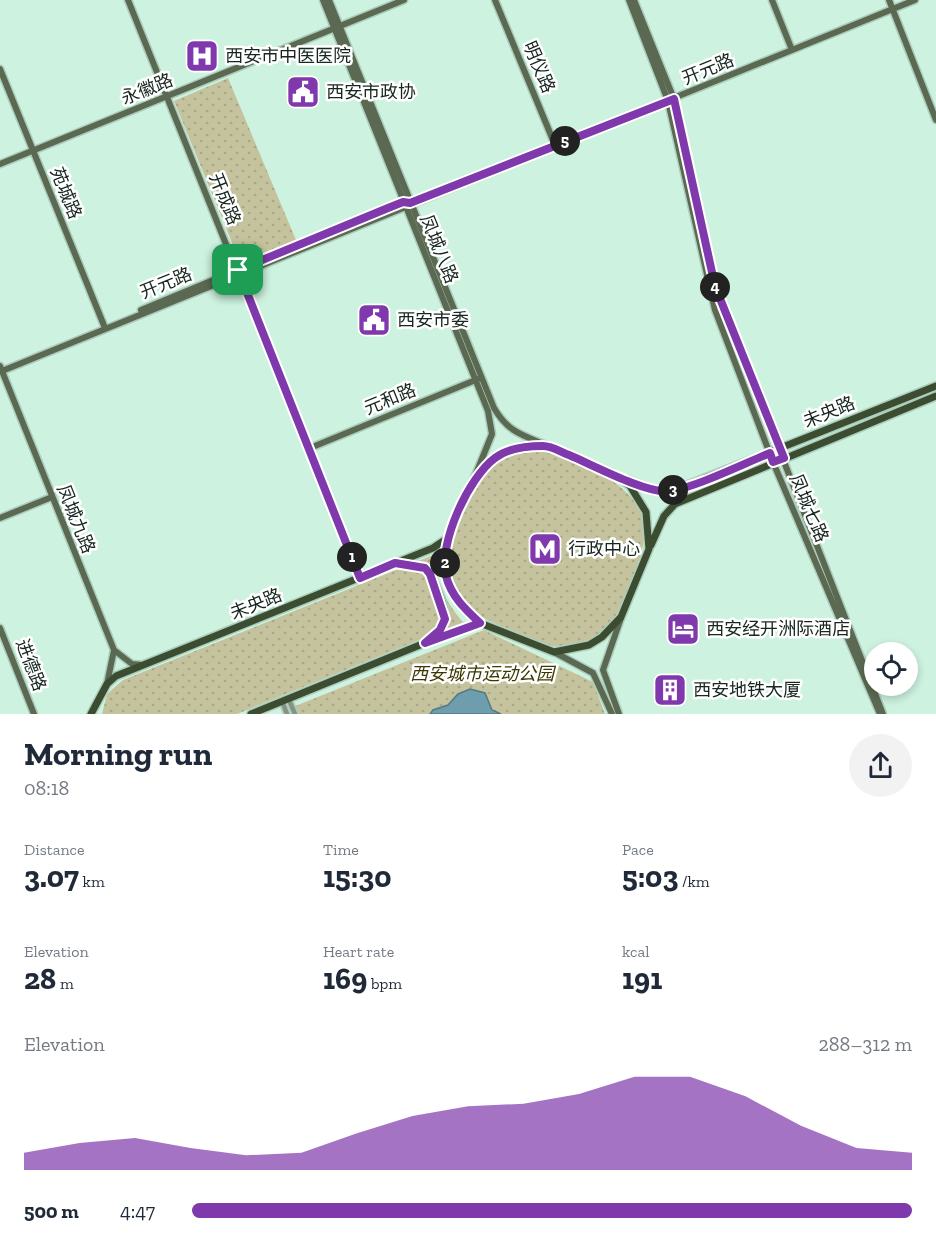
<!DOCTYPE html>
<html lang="en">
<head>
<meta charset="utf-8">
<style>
  body { margin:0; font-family:"Zilla Slab","Noto Sans SC",serif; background:#f2f2f3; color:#1f2937; height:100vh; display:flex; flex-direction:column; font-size:22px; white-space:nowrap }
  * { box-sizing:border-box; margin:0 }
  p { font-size:20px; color:#747a83 }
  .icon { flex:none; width:33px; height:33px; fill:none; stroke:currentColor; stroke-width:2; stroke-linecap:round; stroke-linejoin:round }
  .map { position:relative; height:714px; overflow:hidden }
  .drawer { display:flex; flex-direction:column; background:#fff; flex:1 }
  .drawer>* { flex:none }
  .controls { position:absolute; left:864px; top:642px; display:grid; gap:12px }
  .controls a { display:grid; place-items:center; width:54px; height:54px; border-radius:50%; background:#fff; box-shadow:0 3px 9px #0003; font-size:30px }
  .pin { position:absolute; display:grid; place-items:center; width:51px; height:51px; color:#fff; margin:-26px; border-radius:12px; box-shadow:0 3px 9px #0006 }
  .km { position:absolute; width:30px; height:30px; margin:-15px; border-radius:50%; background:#222; color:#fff; font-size:16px; line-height:30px; text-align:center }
  .round { display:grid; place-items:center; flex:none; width:63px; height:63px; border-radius:32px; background:#f2f2f3 }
  .head { display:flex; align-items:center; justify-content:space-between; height:102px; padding:0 24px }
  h1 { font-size:33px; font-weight:800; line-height:45px }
  .metrics { display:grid; grid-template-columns:repeat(3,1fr); gap:9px; height:102px; padding:6px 24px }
  .metrics div { display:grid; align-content:center }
  .metrics b { font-size:30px; font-weight:800 }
  .metrics small { font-size:16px; font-weight:400 }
  .metrics p { font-size:16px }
  .chart { height:168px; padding:12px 24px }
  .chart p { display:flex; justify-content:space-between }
  .chart svg { width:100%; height:108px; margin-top:6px; fill:#7f39ac; opacity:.7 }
  ul { padding:0 24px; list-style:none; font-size:20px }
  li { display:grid; grid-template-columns:96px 72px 1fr; align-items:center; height:45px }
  li i { height:15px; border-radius:8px; background:#7f39ac }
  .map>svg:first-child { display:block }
  .park { fill:url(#park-dots) }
  .water { fill:#6e9eae; stroke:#547a83; stroke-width:1.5 }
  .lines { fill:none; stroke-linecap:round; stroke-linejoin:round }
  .street-casing { stroke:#accdbc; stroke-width:8 }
  .secondary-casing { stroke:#accdbc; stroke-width:9 }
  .primary-casing { stroke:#accdbc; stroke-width:10 }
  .street { stroke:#889282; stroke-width:4.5 }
  .secondary { stroke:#5b6952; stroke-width:6 }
  .primary { stroke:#3b4c31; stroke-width:7 }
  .route-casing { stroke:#fff; stroke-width:12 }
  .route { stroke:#7f39ac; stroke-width:8 }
  .labels { text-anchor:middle; stroke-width:5; stroke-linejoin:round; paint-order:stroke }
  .poi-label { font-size:18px; fill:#17261f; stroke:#fff; text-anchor:start }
  .street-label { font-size:18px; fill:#17261f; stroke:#fff }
  .park-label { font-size:18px; font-style:italic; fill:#3c3802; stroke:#fff }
</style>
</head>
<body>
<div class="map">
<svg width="936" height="714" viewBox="0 0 936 714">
  <defs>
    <pattern id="park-dots" width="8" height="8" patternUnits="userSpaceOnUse" patternTransform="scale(1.5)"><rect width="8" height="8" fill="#c5c39d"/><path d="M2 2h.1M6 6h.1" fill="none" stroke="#a8a787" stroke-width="1.8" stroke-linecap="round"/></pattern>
  </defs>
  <rect width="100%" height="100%" fill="#cdf2df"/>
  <!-- park -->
  <path class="park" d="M228 78 296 240 240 262 174 101Z
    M524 450C561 447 632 481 644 518 651 539 626 603 613 620 604 632 591 642 576 645 554 651 536 641 516 632 492 622 467 614 454 590 440 562 466 493 485 471 496 460 509 454 524 450Z
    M438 553C431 577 448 605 463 622L237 714H102L107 694 123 680Z
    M484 630 593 682 605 714H284L283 711Z"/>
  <!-- water -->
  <path class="water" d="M470 689 485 693 492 710 501 714H430L433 710 448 705 458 694Z"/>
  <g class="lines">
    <!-- street casing -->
    <g class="street-casing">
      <path id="street" d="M289 700 295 714
        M282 701 287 714"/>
    </g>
    <!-- secondary casing -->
    <g class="secondary-casing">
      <path id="secondary" d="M128 0 360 578
        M323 0 488 411 492 434 475 476
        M329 0 494 408C508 432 522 435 546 445
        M495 0 555 145
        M629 0 668 101 715 310 773 462 880 714
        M634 0 674 99 715 286 883 714
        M772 0 792 50
        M889 0 936 120
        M0 69 105 328
        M0 164 404 0
        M141 310 367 216 407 202
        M0 366 114 650 107 684
        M2 371 915 0
        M310 448 478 379
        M0 518 52 497
        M0 628 34 714
        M114 650 132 664 143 665
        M554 652 593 673 612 714
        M619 714 603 670 621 618"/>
    </g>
    <!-- primary casing -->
    <g class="primary-casing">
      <path id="primary" d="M523 446H547L612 473 630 486 646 512 649 549 621 617 602 637 589 645 554 652 480 623 464 608 452 592 445 573 448 538 475 477 496 456Z
        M626 479C645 487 659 493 680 488L936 386
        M651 545 664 516 675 504 936 396
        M399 564C408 564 419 564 426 570 433 575 447 610 445 618 444 626 437 632 431 637
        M91 714 107 684 116 676 433 548 448 538
        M251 714 464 627 480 623"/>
    </g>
    <!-- street -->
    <use href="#street" class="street"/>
    <!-- secondary -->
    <use href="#secondary" class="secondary"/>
    <!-- primary -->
    <use href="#primary" class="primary"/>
  </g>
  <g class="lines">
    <!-- route casing -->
    <g class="route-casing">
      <path id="route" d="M674 99 715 286 784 458 773 462 770 453C745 463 691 490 667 491 645 493 591 464 569 455 561 452 552 446 543 446 527 446 508 448 495 458 469 477 438 543 446 576 451 596 465 609 480 623L425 643 440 630 445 619 430 574 425 568 395 563 360 578 238 270 388 208 403 202 410 203Z"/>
    </g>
    <!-- route -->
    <use href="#route" class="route"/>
  </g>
  <!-- icons -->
  <defs>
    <g id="hospital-square" transform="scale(1.725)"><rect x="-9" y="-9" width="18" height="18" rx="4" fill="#7f39ac" stroke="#fff"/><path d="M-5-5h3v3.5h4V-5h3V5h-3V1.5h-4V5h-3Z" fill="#fff"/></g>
    <g id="civic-square" transform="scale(1.725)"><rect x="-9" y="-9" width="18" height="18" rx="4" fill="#7f39ac" stroke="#fff"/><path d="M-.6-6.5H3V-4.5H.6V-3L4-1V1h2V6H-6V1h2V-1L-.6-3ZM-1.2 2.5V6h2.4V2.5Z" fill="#fff"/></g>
    <g id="metro-square" transform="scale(1.725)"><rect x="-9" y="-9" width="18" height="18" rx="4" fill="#7f39ac" stroke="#fff"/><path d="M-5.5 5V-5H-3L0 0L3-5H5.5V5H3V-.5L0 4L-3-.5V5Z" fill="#fff"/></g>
    <g id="hotel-square" transform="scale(1.725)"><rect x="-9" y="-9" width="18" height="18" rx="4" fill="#7f39ac" stroke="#fff"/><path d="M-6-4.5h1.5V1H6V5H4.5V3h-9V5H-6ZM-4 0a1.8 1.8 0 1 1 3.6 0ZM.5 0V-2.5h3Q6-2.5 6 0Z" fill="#fff"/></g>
    <g id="building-square" transform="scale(1.725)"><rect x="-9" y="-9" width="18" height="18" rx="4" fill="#7f39ac" stroke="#fff"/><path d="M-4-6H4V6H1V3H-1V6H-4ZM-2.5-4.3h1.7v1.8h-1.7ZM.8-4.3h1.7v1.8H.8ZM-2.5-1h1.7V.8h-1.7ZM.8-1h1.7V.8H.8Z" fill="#fff"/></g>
  </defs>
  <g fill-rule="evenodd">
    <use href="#hospital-square" x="202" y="56"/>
    <use href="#civic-square" x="303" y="92"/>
    <use href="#civic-square" x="374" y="320"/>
    <use href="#metro-square" x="545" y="549"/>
    <use href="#hotel-square" x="683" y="629"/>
    <use href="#building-square" x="670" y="690"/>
  </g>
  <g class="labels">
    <!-- poi labels -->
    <g class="poi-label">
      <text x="225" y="62">西安市中医医院</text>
      <text x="326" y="98">西安市政协</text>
      <text x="397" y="326">西安市委</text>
      <text x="568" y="555">行政中心</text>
      <text x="706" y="635">西安经开洲际酒店</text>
      <text x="693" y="696">西安地铁大厦</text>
    </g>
    <!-- street labels -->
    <g class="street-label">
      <text transform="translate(539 67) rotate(67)" y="6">明仪路</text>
      <text transform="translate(708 69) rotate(-22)" y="6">开元路</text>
      <text transform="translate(147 89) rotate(-22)" y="6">永徽路</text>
      <text transform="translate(66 193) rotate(68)" y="6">苑城路</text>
      <text transform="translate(225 199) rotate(68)" y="6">开成路</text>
      <text transform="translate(439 249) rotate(68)" y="6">凤城八路</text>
      <text transform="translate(166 283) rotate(-22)" y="6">开元路</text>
      <text transform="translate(390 399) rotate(-22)" y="6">元和路</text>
      <text transform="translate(829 412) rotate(-22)" y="6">未央路</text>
      <text transform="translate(809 508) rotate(67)" y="6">凤城七路</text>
      <text transform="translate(76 519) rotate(68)" y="6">凤城九路</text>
      <text transform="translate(256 604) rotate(-22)" y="6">未央路</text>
      <text transform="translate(31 665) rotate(69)" y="6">进德路</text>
    </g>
    <!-- park labels -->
    <g class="park-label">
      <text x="482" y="680">西安城市运动公园</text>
    </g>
  </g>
</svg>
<div class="controls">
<a><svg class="icon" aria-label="locate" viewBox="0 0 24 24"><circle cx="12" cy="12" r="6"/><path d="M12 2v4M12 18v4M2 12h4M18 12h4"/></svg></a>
</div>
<div class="pin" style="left:238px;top:270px;background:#1e9e55"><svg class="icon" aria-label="arrive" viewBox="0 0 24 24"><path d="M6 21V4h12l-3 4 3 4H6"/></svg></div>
<b class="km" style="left:352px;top:557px">1</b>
<b class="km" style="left:445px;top:563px">2</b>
<b class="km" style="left:673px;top:490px">3</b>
<b class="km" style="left:715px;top:287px">4</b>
<b class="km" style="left:565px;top:141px">5</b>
</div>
<section class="drawer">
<div class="head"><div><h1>Morning run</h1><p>08:18</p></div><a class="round"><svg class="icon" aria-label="share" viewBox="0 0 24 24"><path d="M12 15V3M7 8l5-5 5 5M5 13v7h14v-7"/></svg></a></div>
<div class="metrics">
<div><p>Distance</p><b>3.07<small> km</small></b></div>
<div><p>Time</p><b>15:30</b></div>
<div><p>Pace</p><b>5:03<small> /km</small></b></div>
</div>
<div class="metrics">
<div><p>Elevation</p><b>28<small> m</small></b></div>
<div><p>Heart rate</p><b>169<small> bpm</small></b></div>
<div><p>kcal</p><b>191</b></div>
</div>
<div class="chart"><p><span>Elevation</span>288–312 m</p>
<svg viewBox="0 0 160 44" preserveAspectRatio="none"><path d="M0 44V37L10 33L20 31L30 35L40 38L50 37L60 29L70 22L80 18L90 17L100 13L110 6L120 6L130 14L140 26L150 35L160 37V44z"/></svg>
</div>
<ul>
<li><b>500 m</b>4:47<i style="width:100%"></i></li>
</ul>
</section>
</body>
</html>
